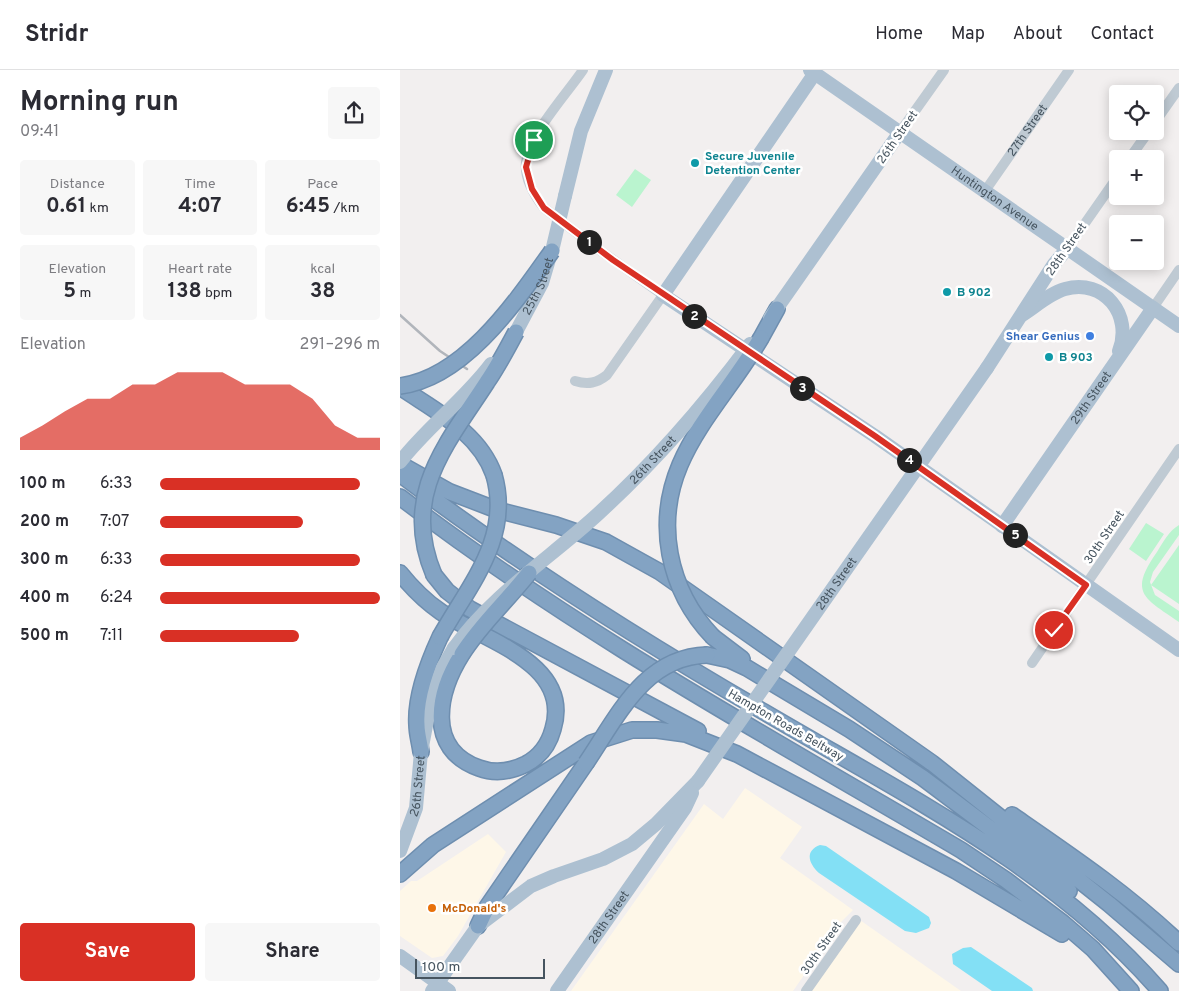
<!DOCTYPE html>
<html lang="en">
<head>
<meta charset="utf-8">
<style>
  body { margin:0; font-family:Overpass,sans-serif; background:#f7f7f7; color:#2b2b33; height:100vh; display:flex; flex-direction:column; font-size:19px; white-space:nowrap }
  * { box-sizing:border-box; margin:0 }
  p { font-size:16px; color:#7c7c81 }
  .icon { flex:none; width:28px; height:28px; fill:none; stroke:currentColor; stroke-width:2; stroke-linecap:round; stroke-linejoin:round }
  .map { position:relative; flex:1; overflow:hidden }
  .side { display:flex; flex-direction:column; background:#fff; width:400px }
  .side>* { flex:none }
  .fabs { position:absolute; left:709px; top:15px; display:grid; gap:10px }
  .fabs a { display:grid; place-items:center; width:55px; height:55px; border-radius:5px; background:#fff; box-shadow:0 2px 12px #0003; font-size:25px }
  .scale { position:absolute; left:15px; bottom:12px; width:130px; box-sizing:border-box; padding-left:5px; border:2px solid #46545f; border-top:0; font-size:14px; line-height:18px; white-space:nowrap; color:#46545f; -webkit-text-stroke:4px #fff; paint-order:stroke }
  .pin { position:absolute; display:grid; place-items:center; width:42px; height:42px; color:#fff; margin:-21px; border:2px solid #fff; border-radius:50%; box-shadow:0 1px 5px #0007 }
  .km { position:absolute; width:25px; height:25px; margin:-12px; border-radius:50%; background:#222; color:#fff; font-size:14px; line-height:25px; text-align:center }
  .round { display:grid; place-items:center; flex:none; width:52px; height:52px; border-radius:5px; background:#f7f7f7 }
  .overview { display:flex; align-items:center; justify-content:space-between; height:85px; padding:0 20px }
  h1 { font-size:28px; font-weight:700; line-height:38px }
  .stats { display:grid; grid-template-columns:repeat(3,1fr); gap:8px; height:85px; padding:5px 20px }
  .stats div { display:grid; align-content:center; border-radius:5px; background:#f7f7f7; text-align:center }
  .stats b { font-size:21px; font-weight:700 }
  .stats small { font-size:14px; font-weight:400 }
  .stats p { font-size:14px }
  .chart { height:140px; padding:10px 20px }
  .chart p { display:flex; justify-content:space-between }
  .chart svg { width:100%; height:90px; margin-top:5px; fill:#d93025; opacity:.7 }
  .cta { display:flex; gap:10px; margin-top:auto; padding:10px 20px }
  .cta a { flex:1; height:58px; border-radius:5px; background:#d93025; color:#fff; font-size:20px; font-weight:700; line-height:58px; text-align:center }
  .cta a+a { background:#f7f7f7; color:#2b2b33 }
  ul { padding:0 20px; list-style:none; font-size:16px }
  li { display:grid; grid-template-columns:80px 60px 1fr; align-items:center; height:38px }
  li i { height:12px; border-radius:6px; background:#d93025 }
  header { display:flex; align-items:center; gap:30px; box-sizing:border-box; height:70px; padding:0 25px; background:#fff; border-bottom:1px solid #e1e1e2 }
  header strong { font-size:24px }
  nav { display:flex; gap:28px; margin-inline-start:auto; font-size:18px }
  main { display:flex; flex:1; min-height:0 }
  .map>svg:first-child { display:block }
  .commercial { fill:#fef7e8 }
  .green { fill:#baf4cf }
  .water { fill:#83e0f5 }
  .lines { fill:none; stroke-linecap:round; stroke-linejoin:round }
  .highway-casing { stroke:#6e8eaf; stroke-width:18 }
  .minor { stroke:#bfcad3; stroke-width:10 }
  .major { stroke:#adc0d1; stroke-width:14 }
  .highway { stroke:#83a3c3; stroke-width:15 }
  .rail { stroke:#b1b5bb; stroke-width:2.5 }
  .highway-bridge-casing { stroke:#6e8eaf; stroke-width:18; stroke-linecap:butt }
  .major-bridge { stroke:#adc0d1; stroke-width:14 }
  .highway-bridge { stroke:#83a3c3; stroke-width:15 }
  .route-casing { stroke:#fff; stroke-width:10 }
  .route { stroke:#d93025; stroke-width:6 }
  .culture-dot { fill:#0f9aa8; stroke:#fff; stroke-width:2 }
  .shop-dot { fill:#3f7fe0; stroke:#fff; stroke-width:2 }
  .food-dot { fill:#e8710a; stroke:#fff; stroke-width:2 }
  .labels { text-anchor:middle; stroke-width:5; stroke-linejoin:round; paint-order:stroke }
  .street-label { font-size:12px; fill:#46545f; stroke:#fff }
  .culture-label { font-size:12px; font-weight:bold; fill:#0d838f; stroke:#fff; text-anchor:start }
  .shop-label { font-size:12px; font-weight:bold; fill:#366cbe; stroke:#fff; text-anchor:end }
  .food-label { font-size:12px; font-weight:bold; fill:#c56008; stroke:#fff; text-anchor:start }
</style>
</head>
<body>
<header>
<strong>Stridr</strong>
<nav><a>Home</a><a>Map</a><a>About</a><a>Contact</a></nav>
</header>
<main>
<section class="side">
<div class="overview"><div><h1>Morning run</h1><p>09:41</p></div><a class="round"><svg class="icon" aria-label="share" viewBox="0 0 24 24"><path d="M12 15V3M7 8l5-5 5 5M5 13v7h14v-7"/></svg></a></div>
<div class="stats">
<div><p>Distance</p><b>0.61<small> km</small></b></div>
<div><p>Time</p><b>4:07</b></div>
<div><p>Pace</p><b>6:45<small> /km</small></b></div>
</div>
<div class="stats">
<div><p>Elevation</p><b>5<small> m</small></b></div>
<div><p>Heart rate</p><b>138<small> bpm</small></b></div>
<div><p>kcal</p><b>38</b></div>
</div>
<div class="chart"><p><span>Elevation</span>291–296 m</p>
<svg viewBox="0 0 160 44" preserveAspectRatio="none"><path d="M0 44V38L10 32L20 25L30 19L40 19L50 12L60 12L70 6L80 6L90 6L100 12L110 12L120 12L130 19L140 32L150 38L160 38V44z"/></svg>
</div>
<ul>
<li><b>100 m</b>6:33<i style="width:91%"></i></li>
<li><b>200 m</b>7:07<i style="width:65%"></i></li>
<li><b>300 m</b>6:33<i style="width:91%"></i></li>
<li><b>400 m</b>6:24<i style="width:100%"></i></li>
<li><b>500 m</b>7:11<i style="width:63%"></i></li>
</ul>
<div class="cta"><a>Save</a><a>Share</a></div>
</section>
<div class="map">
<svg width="779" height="921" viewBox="0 0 779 921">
  <rect width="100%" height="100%" fill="#f2efef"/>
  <!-- commercial -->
  <path class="commercial" d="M345 718 402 757 380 788 453 840 441 852 393 921H171L304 734 323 749Z
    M88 764 106 782 58 866 43 886 32 888 0 866V821L11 811H17Z
    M457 848 561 921H407Z"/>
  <!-- green -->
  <path class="green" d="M235 99 251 110 232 137 216 125Z
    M746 453 764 464 746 491 729 479Z
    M779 455V465L753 502 750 512 755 525 779 541V552C744 528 728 523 757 482 763 472 769 461 779 455Z
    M779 475V534L751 515Z"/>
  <!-- water -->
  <path class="water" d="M420 775 426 776 529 847 531 853 529 858 516 863 505 861 419 803C409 794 404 781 420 775Z
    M571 877 632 918 633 921H592L553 894 552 884 563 878Z"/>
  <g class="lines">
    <!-- highway casing -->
    <g class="highway-casing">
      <path id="highway" d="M361 268 377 239
        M0 317C35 341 79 362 94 405
        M0 394 50 422 97 440 156 455 206 472 260 502 532 693 709 834 779 894
        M0 404C116 492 238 569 364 642 503 724 653 797 760 921
        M0 427C176 562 371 668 561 780L606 810 663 853 693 879 731 921
        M0 503C12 518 25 531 41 542 83 570 173 593 153 659 149 674 141 686 126 694 112 701 95 704 79 698 25 679 38 622 62 584
        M34 505 47 521 70 539 298 661
        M313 567 342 589
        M307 585 330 590 347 598 449 659 523 708 624 784 669 821
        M21 682C20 673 17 664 17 655 15 626 28 593 40 567
        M612 745C670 785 728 824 779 873
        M0 804 33 775 191 673 232 660H257L286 664 337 684 556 801 662 864
        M78 856 87 837 186 693"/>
    </g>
    <!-- minor -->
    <g class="minor">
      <path d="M755 52 779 18"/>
      <path d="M500 62 544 0"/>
      <path d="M729 89 749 61"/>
      <path id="s1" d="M585 121 669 0"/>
      <path d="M667 179 718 106"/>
      <path d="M753 238 779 200"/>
      <path d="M175 311C188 315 197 313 207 305L263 225 198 179 144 138C134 125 124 108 126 92 131 62 166 25 183 0"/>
      <path d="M632 593 779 379"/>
      <path d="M406 921 456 850"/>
    </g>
    <!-- major -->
    <g class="major">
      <path id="s2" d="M410 0 779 256"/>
      <path d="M415 3 263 225 475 366 779 580"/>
      <path d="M165 126 181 61 206 0"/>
      <path d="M622 245C635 237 650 223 665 219 704 208 733 245 719 281"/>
      <path d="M370 248 500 62"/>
      <path id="s3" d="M116 262 142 213 150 186"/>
      <path d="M587 298 654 194 667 179"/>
      <path id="s4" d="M602 456 753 238"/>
      <path id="s5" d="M0 781 16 738 21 682 31 629 42 599 54 578"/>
      <path d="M0 886 49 921"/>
      <path d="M32 921 78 856 131 816 154 806 203 789 232 774 256 754 298 711"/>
      <path id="s6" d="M157 921 285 738 292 723"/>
    </g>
    <!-- highway -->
    <use href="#highway" class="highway"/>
    <!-- rail -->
    <path class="rail" d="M0 245 40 281 67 299"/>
    <!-- highway-bridge casing -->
    <g class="highway-bridge-casing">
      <path id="highway-bridge" d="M0 316C65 308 117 230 152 181
        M34 505C0 425 47 374 87 312 98 296 107 279 116 262
        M40 567C69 515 112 468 94 405
        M313 567C291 544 276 516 270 484 253 392 319 340 361 268
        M62 584C81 554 107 531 129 503
        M186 693C218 646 244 587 307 585"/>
    </g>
    <!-- major-bridge -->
    <g class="major-bridge">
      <path d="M152 181 165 126"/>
      <path d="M0 392C27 357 64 330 91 294"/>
      <path id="s7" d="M54 578C93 524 150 488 198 444 255 392 305 334 350 274"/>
      <path id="s8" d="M298 711 587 298"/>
    </g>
    <!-- highway-bridge -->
    <use href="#highway-bridge" class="highway-bridge"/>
  </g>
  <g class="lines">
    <!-- route casing -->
    <g class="route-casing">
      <path id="route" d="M134 70 126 97 132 119 144 138 213 190 475 366 686 515 654 560"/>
    </g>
    <!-- route -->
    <use href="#route" class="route"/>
  </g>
  <!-- markers -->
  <g class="culture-dot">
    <circle cx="295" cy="93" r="5"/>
    <circle cx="547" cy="222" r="5"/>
    <circle cx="649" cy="287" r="5"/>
  </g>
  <circle class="shop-dot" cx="690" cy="266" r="5"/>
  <circle class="food-dot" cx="32" cy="838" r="5"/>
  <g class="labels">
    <!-- street labels -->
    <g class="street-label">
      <text dy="4" stroke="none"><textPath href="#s1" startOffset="74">27th Street</textPath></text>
      <text transform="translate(497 67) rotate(-55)" y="4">26th Street</text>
      <text dy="4" stroke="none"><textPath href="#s2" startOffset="225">Huntington Avenue</textPath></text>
      <text transform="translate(666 179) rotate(-55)" y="4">28th Street</text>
      <text dy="4" stroke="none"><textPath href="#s3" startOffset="51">25th Street</textPath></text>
      <text dy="4" stroke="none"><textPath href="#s4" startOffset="156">29th Street</textPath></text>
      <text dy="4" stroke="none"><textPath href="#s7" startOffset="274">26th Street</textPath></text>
      <text transform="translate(704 467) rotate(-56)" y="4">30th Street</text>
      <text dy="4" stroke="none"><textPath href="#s8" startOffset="241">28th Street</textPath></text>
      <text transform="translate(386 655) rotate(30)" y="4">Hampton Roads Beltway</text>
      <text dy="4" stroke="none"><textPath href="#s5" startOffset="68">26th Street</textPath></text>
      <text dy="4" stroke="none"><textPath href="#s6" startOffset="90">28th Street</textPath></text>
      <text transform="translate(421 878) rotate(-55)" y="4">30th Street</text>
    </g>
    <!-- culture labels -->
    <g class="culture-label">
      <text x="305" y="90">Secure Juvenile<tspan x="305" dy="14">Detention Center</tspan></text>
      <text x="557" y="226">B 902</text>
      <text x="659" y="291">B 903</text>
    </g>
    <!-- shop labels -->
    <g class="shop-label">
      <text x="680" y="270">Shear Genius</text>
    </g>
    <!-- food labels -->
    <g class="food-label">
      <text x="42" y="842">McDonald's</text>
    </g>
  </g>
</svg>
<div class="fabs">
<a><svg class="icon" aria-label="locate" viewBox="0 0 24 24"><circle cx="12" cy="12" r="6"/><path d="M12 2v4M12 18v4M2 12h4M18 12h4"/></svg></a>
<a>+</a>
<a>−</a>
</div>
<div class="scale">100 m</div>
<div class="pin" style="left:134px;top:70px;background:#1e9e55"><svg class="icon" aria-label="arrive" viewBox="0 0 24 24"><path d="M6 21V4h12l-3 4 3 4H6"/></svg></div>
<div class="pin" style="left:654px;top:560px;background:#d93025"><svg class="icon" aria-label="check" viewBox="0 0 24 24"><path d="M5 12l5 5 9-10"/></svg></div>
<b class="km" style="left:189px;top:172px">1</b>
<b class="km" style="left:294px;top:246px">2</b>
<b class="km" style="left:402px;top:318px">3</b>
<b class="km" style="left:509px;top:390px">4</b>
<b class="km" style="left:615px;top:465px">5</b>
</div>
</main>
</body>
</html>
